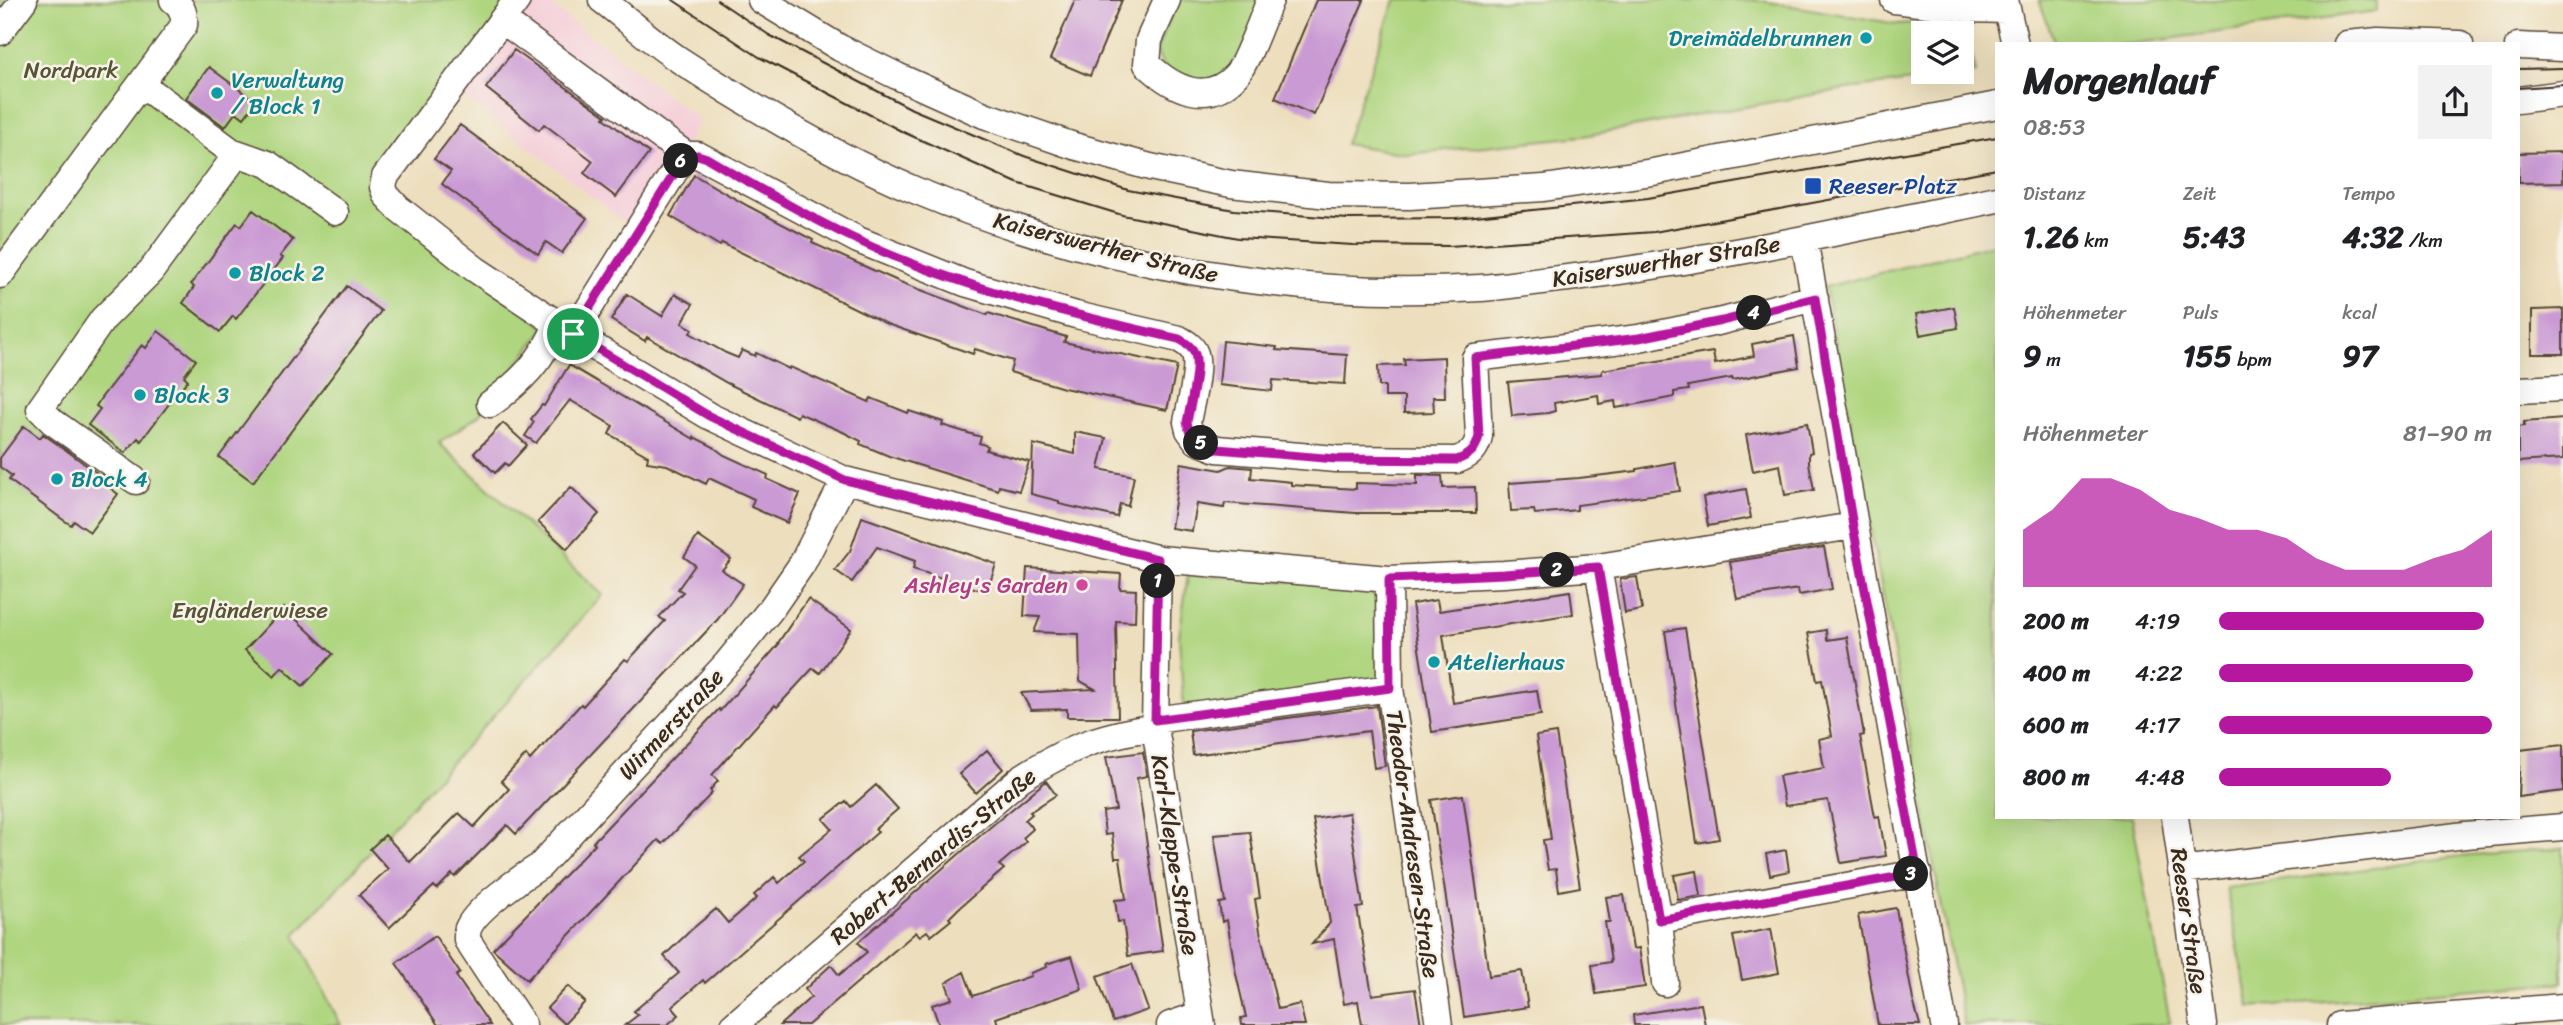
<!DOCTYPE html>
<html lang="de">
<head>
<meta charset="utf-8">
<style>
  body { margin:0; font-family:Sriracha,sans-serif; background:#f2f2f2; color:#202124; height:100vh; display:flex; flex-direction:column; font-size:26px; white-space:nowrap }
  * { box-sizing:border-box; margin:0 }
  p { font-size:23px; color:#757577 }
  .icon { flex:none; width:38px; height:38px; fill:none; stroke:currentColor; stroke-width:2; stroke-linecap:round; stroke-linejoin:round }
  .map { position:relative; flex:1; overflow:hidden }
  .side { position:absolute; left:1995px; top:42px; width:525px; height:777px; display:flex; flex-direction:column; background:#fff; border-radius:0px; box-shadow:0 7px 28px #0002 }
  .side>* { flex:none }
  .controls { position:absolute; left:1911px; top:21px; display:grid; gap:14px }
  .controls a { display:grid; place-items:center; width:63px; height:63px; border-radius:0px; background:#fff; box-shadow:0 7px 28px #0002; font-size:35px }
  .pin { position:absolute; display:grid; place-items:center; width:60px; height:60px; color:#fff; margin:-30px; border:4px solid #fff; border-radius:50%; box-shadow:0 2px 7px #0007 }
  .km { position:absolute; width:35px; height:35px; margin:-18px; border-radius:50%; background:#222; color:#fff; font-size:19px; line-height:35px; text-align:center }
  .round { display:grid; place-items:center; flex:none; width:74px; height:74px; border-radius:0px; background:#f2f2f2 }
  .headline { display:flex; align-items:center; justify-content:space-between; height:119px; padding:0 28px }
  h1 { font-size:38px; font-weight:700; line-height:52px }
  .stats { display:grid; grid-template-columns:repeat(3,1fr); gap:10px; height:119px; padding:7px 28px }
  .stats div { display:grid; align-content:center }
  .stats b { font-size:30px; font-weight:700 }
  .stats small { font-size:19px; font-weight:400 }
  .stats p { font-size:19px }
  .chart { height:196px; padding:14px 28px }
  .chart p { display:flex; justify-content:space-between }
  .chart svg { width:100%; height:126px; margin-top:7px; fill:#b5179e; opacity:.7 }
  ul { padding:0 28px; list-style:none; font-size:23px }
  li { display:grid; grid-template-columns:112px 84px 1fr; align-items:center; height:52px }
  li i { height:18px; border-radius:9px; background:#b5179e }
  .map>svg:first-child { display:block }
  .built { fill:#f5cfd9 }
  .green { fill:#afd57f; stroke:#75804e; stroke-width:2; fill-rule:evenodd }
  .building { fill:#ca9ad4 }
  .lines { fill:none; stroke-linecap:round; stroke-linejoin:round }
  .minor-casing { stroke:#564536; stroke-width:29 }
  .minor { stroke:#fff; stroke-width:26 }
  .tram { stroke:#3b2a1e; stroke-width:2 }
  .route-casing { stroke:#fff; stroke-width:14 }
  .route { stroke:#b5179e; stroke-width:9 }
  .culture-dot { fill:#0f9aa8; stroke:#f7f3e8; stroke-width:2.5 }
  .transit-dot { fill:#1a4fb4; stroke:#f7f3e8; stroke-width:2.5 }
  .hotel-dot { fill:#d1479c; stroke:#f7f3e8; stroke-width:2.5 }
  .labels { text-anchor:middle; stroke-width:5; stroke-linejoin:round; paint-order:stroke }
  .culture-label { font-size:23px; fill:#0d838f; stroke:#f7f3e8; text-anchor:start }
  .park-label { font-size:23px; fill:#585536; stroke:#f7f3e8 }
  .transit-label { font-size:23px; fill:#164399; stroke:#f7f3e8; text-anchor:start }
  .street-label { font-size:23px; fill:#3b2a1e; stroke:#f7f3e8 }
  .hotel-label { font-size:23px; fill:#b23c85; stroke:#f7f3e8; text-anchor:end }
</style>
</head>
<body>
<div class="map">
<svg width="2563" height="1025" viewBox="0 0 2563 1025">
  <rect width="100%" height="100%" fill="#f7f3e8"/>
  <filter id="ink" filterUnits="userSpaceOnUse"><feTurbulence type="fractalNoise" baseFrequency=".0143" numOctaves="2"/><feDisplacementMap in="SourceGraphic" scale="14" xChannelSelector="R" yChannelSelector="G"/><feConvolveMatrix kernelMatrix="1 2 1 2 8 2 1 2 1" color-interpolation-filters="sRGB"/></filter>
  <filter id="wash" filterUnits="userSpaceOnUse"><feTurbulence type="fractalNoise" baseFrequency=".00686" numOctaves="4" result="noise"/><feDisplacementMap in="SourceGraphic" scale="28" xChannelSelector="R" yChannelSelector="G"/><feGaussianBlur stdDeviation="1.57" result="paint"/><feColorMatrix in="noise" values="0 0 0 0 0 0 0 0 0 0 0 0 0 0 0 0 0 1.4 0 .05"/><feComposite in="paint" operator="in"/></filter>
  <g filter="url(#wash)">
    <rect width="100%" height="100%" fill="#eddfbd"/>
    <!-- built -->
    <path class="built" d="M547 2 700 120 637 228 630 227 458 92 522 9Z"/>
    <!-- green -->
    <path class="green" d="M0 0H510L376 188 545 328 478 416 439 443 603 595 295 935 341 1025H0Z
      M1178 0H1264L1234 70 1209 85 1167 74 1156 51Z
      M1395 0H1757L1897 24 1963 20 1976 73 1840 90 1583 136 1407 154 1345 144ZM1923 33H1962V72H1923Z
      M2039 0H2360L2377 2V11L2130 44H2055Z
      M1997 243V817H2132L2170 1023 2158 1025H1964L1825 287Z
      M1188 574 1361 587 1379 599 1383 684 1184 711 1179 637Z
      M2563 848V982L2250 1007 2226 888 2469 855Z"/>
    <g id="blocks">
      <!-- building -->
      <path class="building" d="M1075 0H1122L1090 76 1050 59Z
        M1316 0H1364L1314 115 1275 98Z
        M514 50 606 116 604 118 649 153 616 197 584 173 593 161 544 124 539 130 486 88Z
        M209 67 256 102 244 118 236 112 225 127 186 98Z
        M460 125 587 218 562 253 546 242 538 254 442 184 451 171 434 159Z
        M2563 152V182L2518 183V153Z
        M694 175 748 206 813 240 812 243 900 282 987 315 988 313 1066 337 1064 342 1177 366 1167 410 1064 388 1010 372 1013 361 975 349 973 354 887 324 722 243 720 246 670 216Z
        M253 210 293 240 280 256 283 258 236 319 233 316 220 332 183 303 194 287 191 284 237 223 241 226Z
        M347 286 381 311 253 482 219 457Z
        M627 294 662 316 675 294 693 304 682 323 693 329 690 333 726 353 738 358 742 350 755 356 756 353 789 369 790 367 869 402 871 398 908 413 909 411 943 422 942 425 981 437 979 443 988 446 986 450 1029 462 1019 491 999 486 998 490 889 456 860 444 861 441 843 432 799 413 797 417 727 383 647 337 645 341 611 320Z
        M1954 307 1958 328 1920 335 1916 314Z
        M2563 309V354H2532V310Z
        M158 331 196 360 184 376 188 380 181 388 141 441 138 438 125 453 88 425 100 409 96 406 101 398 142 345 146 348Z
        M1794 336 1799 367 1732 380V378L1688 386 1689 390 1674 392V397L1633 405 1616 408 1615 401 1599 404 1598 395 1554 403 1555 411 1548 413 1512 416 1508 382 1602 374V370L1713 352 1715 364 1754 356 1752 344Z
        M1223 341 1277 347 1276 350 1347 355 1345 384 1273 380 1272 391 1219 385Z
        M1444 357 1445 397H1433L1434 412 1404 413V397H1385V386H1379L1378 366 1405 365 1404 359Z
        M569 365 694 439V437L712 446 724 455 768 475 767 479 800 494 787 523 751 507 754 499 709 478 706 484 667 465 647 462 648 456 609 434 613 426 570 400 536 443 525 436 534 422 531 419 542 405 544 406Z
        M2563 419V459L2518 462V427L2524 426V422Z
        M503 423 527 445 508 466 505 463 495 473 474 453Z
        M1807 423 1812 452 1809 453V463L1814 490 1785 495 1780 465 1753 471 1746 435Z
        M24 426 40 438 43 434 70 453 105 479 102 482 118 494 90 532 74 521 71 525 62 519 9 480 12 476 0 467V458Z
        M1075 432 1106 438 1099 469 1134 476 1128 506 1120 504 1117 517 1059 504V501L1031 494 1033 444 1075 454Z
        M1675 462 1680 491 1577 505V510L1535 514 1534 510 1511 511 1509 483 1579 478 1637 471V469Z
        M1181 463 1221 470 1230 466 1252 468 1251 478 1291 482V485L1356 489V483L1417 485V475L1442 476 1443 488 1475 487 1476 513H1355L1225 503 1224 508 1197 504 1192 531 1171 528Z
        M571 487 599 514 567 549 538 522Z
        M1746 489 1751 518 1708 526 1703 497Z
        M862 517 996 564 987 592 913 569 915 561 877 547 852 582 835 570 850 551Z
        M698 536 731 559 722 570 743 584 718 619 516 834 507 825 455 877 452 874 437 889 434 886 389 928 359 895 388 869 370 849 385 835 410 862 459 813 474 827 509 789 501 781 526 755 530 760 581 704 583 706 625 659 628 661 665 621 659 617 683 592 678 589 695 565 684 557Z
        M1824 547 1832 589 1799 595 1798 589 1737 599 1730 562Z
        M1027 568 1121 574 1120 589 1136 590 1135 622 1116 621 1118 717H1067V709L1031 710 1021 693 1095 689 1080 681 1079 634 1034 632 1040 617 1024 616Z
        M1637 577 1642 610 1625 613 1620 579Z
        M1570 591 1573 614 1443 635 1453 703 1537 690 1541 715 1432 732 1412 604 1437 600 1439 611Z
        M808 599 851 629 820 673 813 668 777 707 775 705 712 775 718 781 710 790 712 793 663 844 658 840 527 980 493 949 595 844 593 842 719 709 720 711 779 644 778 643Z
        M284 608 333 654 303 686 282 667 274 676 245 650Z
        M1685 628 1719 839 1697 843 1665 631Z
        M1826 630 1827 640 1847 637 1864 735 1860 736 1875 817 1879 816 1886 856 1841 863 1828 800 1785 806 1779 776 1824 768 1819 739 1832 736 1822 680 1817 681 1808 633Z
        M1377 706 1385 766 1374 768 1369 731 1193 755 1190 731Z
        M1556 733 1580 887 1559 891 1556 869 1548 870 1543 840 1551 839 1536 736Z
        M2563 745V791L2518 797 2520 750Z
        M987 750 1003 769 976 793 959 774Z
        M1143 752 1147 776 1137 778 1163 951 1128 956 1123 921 1118 922 1115 900 1126 899 1120 858H1115L1112 834 1105 835 1104 825 1103 812 1116 810 1106 757Z
        M1046 781 1056 795 1030 812 1032 814 1025 820 1033 829 1023 838 1026 842 999 865 1004 869 959 908 949 918 951 920 931 936 927 931 920 936 916 932 808 1025H780L811 997 805 989 831 965 839 975 867 952 858 942 988 829Z
        M876 785 898 809 875 829 878 832 705 983 703 980 672 1007 679 1015 667 1025H625L638 1015 634 1011 679 973 664 956 691 930 716 909 728 923 757 898 754 895 774 877 779 883 804 861 799 856 832 829 823 819 846 801 851 807Z
        M1463 795 1489 976 1522 971 1528 1007 1464 1017 1431 800Z
        M1349 813 1363 907 1357 908 1372 995 1415 989 1421 1025H1362L1358 1001 1344 1004 1334 939 1312 944 1330 923 1313 819Z
        M1250 832 1260 898 1255 899 1260 931 1278 1009 1300 1004 1305 1025H1242L1241 1018 1246 1017 1236 974 1227 920 1222 922 1219 903 1225 902 1214 835Z
        M1786 850 1789 871 1770 875 1766 854Z
        M1697 871 1701 896 1678 900 1674 875Z
        M1624 895 1633 949 1639 948 1645 987 1596 994 1592 965 1611 962 1605 922H1610L1606 897Z
        M1896 908 1913 1000 1920 1025H1878L1858 915Z
        M1771 929 1779 973 1742 980 1733 936Z
        M435 936 460 973 456 976 490 1025H438L396 963Z
        M1072 956 1082 989 996 1018 998 1025H939L932 1005 952 999 946 983 964 972 973 996 1031 976 1030 973 1047 967 1046 964Z
        M1132 964 1148 1010 1113 1022 1097 976Z
        M568 986 585 1002 564 1024 547 1008Z
        M1701 1004 1705 1025H1634L1633 1015Z"/>
    </g>
  </g>
  <g filter="url(#ink)">
    <use href="#blocks" fill-opacity="0" stroke="#564536" stroke-width="2"/>
    <g class="lines">
      <!-- minor casing -->
      <g class="minor-casing">
        <path id="minor" d="M517 0 385 177 383 187 386 195 398 208 475 269 573 334 709 416 845 480 1160 559 1389 579 1504 574 1598 567 1853 526
          M602 0C627 19 651 41 678 59 753 108 834 156 917 191 1093 264 1289 300 1480 288 1509 286 1539 281 1568 278 1713 260 1854 229 1997 199
          M761 0 840 48 897 76 984 115 1074 146 1150 167 1231 184 1328 195 1410 196 1544 188 1653 172 1997 105
          M1167 0 1149 40 1147 64C1172 88 1207 107 1236 75 1246 64 1263 17 1270 0
          M1894 0 1968 9 2006 10
          M2005 0 2015 44
          M502 20 686 155
          M0 32 24 0
          M2347 44 2378 41 2460 44
          M2518 46 2563 48
          M141 84 231 151 268 164 335 212
          M2518 100 2563 94
          M1804 239 1944 1025
          M0 275 184 25C185 15 182 6 173 0
          M573 334 681 161 686 155H698L858 240 965 283 1076 315 1179 339C1186 343 1192 346 1195 354 1200 369 1190 406 1187 422L1189 430 1197 441 1217 449 1336 459 1457 460C1470 455 1476 450 1479 436L1475 358 1639 338 1722 321 1815 298
          M2518 390 2563 388
          M490 404C520 383 544 359 557 324
          M136 481 53 422 40 409 103 319 151 271 237 154
          M1158 559 1155 727 1202 1025
          M1598 567 1659 920 1665 983
          M1389 579 1390 688 1439 1025
          M1155 720 1390 688
          M2175 817 2204 1025
          M2181 870 2465 835 2563 827
          M1659 920 1918 873
          M523 1025 467 940C467 939 467 929 468 929 474 910 522 877 540 866L728 662 771 609 802 564 845 480
          M734 1025 1021 778C1070 747 1098 736 1155 727
          M1170 1025 1199 1015
          M2340 1025 2563 1007"/>
      </g>
      <!-- minor -->
      <use href="#minor" class="minor"/>
      <!-- tram -->
      <path class="tram" d="M673 0 759 57 903 132 1017 183 1122 215 1238 238 1353 245 1449 246 1654 232 1997 169
        M717 0 769 35 912 109 1024 156 1128 190 1234 210 1348 219 1456 218 1648 198 1997 137
        M2518 69 2563 68
        M2518 88 2563 85"/>
    </g>
  </g>
  <g class="lines" filter="url(#ink)">
    <!-- route casing -->
    <g class="route-casing">
      <path id="route" d="M686 155H698L707 158C756 187 806 216 857 240 959 288 1070 314 1179 339 1186 343 1192 346 1195 354 1200 369 1190 406 1187 422L1189 430 1197 441 1217 449 1336 459 1457 460C1470 455 1476 450 1479 436L1475 358 1639 338 1722 321 1815 298 1853 526 1918 873 1659 920 1598 567 1504 574 1389 579 1390 688 1155 720 1158 559 845 480 709 416 573 334Z"/>
    </g>
    <!-- route -->
    <use href="#route" class="route"/>
  </g>
  <!-- markers -->
  <g class="culture-dot">
    <circle cx="1866" cy="38" r="7"/>
    <circle cx="217" cy="93" r="7"/>
    <circle cx="235" cy="273" r="7"/>
    <circle cx="140" cy="395" r="7"/>
    <circle cx="57" cy="479" r="7"/>
    <circle cx="1434" cy="662" r="7"/>
  </g>
  <rect class="transit-dot" x="1804" y="177" width="18" height="18" rx="3.5"/>
  <circle class="hotel-dot" cx="1082" cy="585" r="7"/>
  <g class="labels">
    <!-- culture labels -->
    <g class="culture-label">
      <text x="1852" y="46" text-anchor="end">Dreimädelbrunnen</text>
      <text x="231" y="88">Verwaltung<tspan x="231" dy="26">/ Block 1</tspan></text>
      <text x="249" y="281">Block 2</text>
      <text x="154" y="403">Block 3</text>
      <text x="71" y="487">Block 4</text>
      <text x="1448" y="670">Atelierhaus</text>
    </g>
    <!-- park labels -->
    <g class="park-label">
      <text x="71" y="78">Nordpark</text>
      <text x="250" y="618">Engländerwiese</text>
    </g>
    <!-- transit labels -->
    <g class="transit-label">
      <text x="1829" y="194">Reeser Platz</text>
    </g>
    <!-- street labels -->
    <g class="street-label">
      <text transform="translate(1106 247) rotate(14)" y="8">Kaiserswerther Straße</text>
      <text transform="translate(1666 261) rotate(-9)" y="8">Kaiserswerther Straße</text>
      <text transform="translate(671 724) rotate(-47)" y="8">Wirmerstraße</text>
      <text transform="translate(1413 844) rotate(82)" y="8">Theodor-Andresen-Straße</text>
      <text transform="translate(1175 855) rotate(81)" y="8">Karl-Kleppe-Straße</text>
      <text transform="translate(933 856) rotate(-40)" y="8">Robert-Bernardis-Straße</text>
      <text transform="translate(2189 921) rotate(82)" y="8">Reeser Straße</text>
    </g>
    <!-- hotel labels -->
    <g class="hotel-label">
      <text x="1068" y="593">Ashley's Garden</text>
    </g>
  </g>
</svg>
<div class="controls">
<a><svg class="icon" aria-label="layers" viewBox="0 0 24 24"><path d="M12 4l9 5-9 5-9-5zM3 14l9 5 9-5"/></svg></a>
</div>
<div class="pin" style="left:573px;top:334px;background:#1e9e55"><svg class="icon" aria-label="arrive" viewBox="0 0 24 24"><path d="M6 21V4h12l-3 4 3 4H6"/></svg></div>
<b class="km" style="left:1158px;top:581px">1</b>
<b class="km" style="left:1557px;top:570px">2</b>
<b class="km" style="left:1911px;top:874px">3</b>
<b class="km" style="left:1754px;top:313px">4</b>
<b class="km" style="left:1201px;top:443px">5</b>
<b class="km" style="left:681px;top:161px">6</b>
<section class="side">
<div class="headline"><div><h1>Morgenlauf</h1><p>08:53</p></div><a class="round"><svg class="icon" aria-label="share" viewBox="0 0 24 24"><path d="M12 15V3M7 8l5-5 5 5M5 13v7h14v-7"/></svg></a></div>
<div class="stats">
<div><p>Distanz</p><b>1.26<small> km</small></b></div>
<div><p>Zeit</p><b>5:43</b></div>
<div><p>Tempo</p><b>4:32<small> /km</small></b></div>
</div>
<div class="stats">
<div><p>Höhenmeter</p><b>9<small> m</small></b></div>
<div><p>Puls</p><b>155<small> bpm</small></b></div>
<div><p>kcal</p><b>97</b></div>
</div>
<div class="chart"><p><span>Höhenmeter</span>81–90 m</p>
<svg viewBox="0 0 160 44" preserveAspectRatio="none"><path d="M0 44V24L10 17L20 6L30 6L40 10L50 17L60 20L70 24L80 24L90 27L100 34L110 38L120 38L130 38L140 34L150 31L160 24V44z"/></svg>
</div>
<ul>
<li><b>200 m</b>4:19<i style="width:97%"></i></li>
<li><b>400 m</b>4:22<i style="width:93%"></i></li>
<li><b>600 m</b>4:17<i style="width:100%"></i></li>
<li><b>800 m</b>4:48<i style="width:63%"></i></li>
</ul>
</section>
</div>
</body>
</html>
